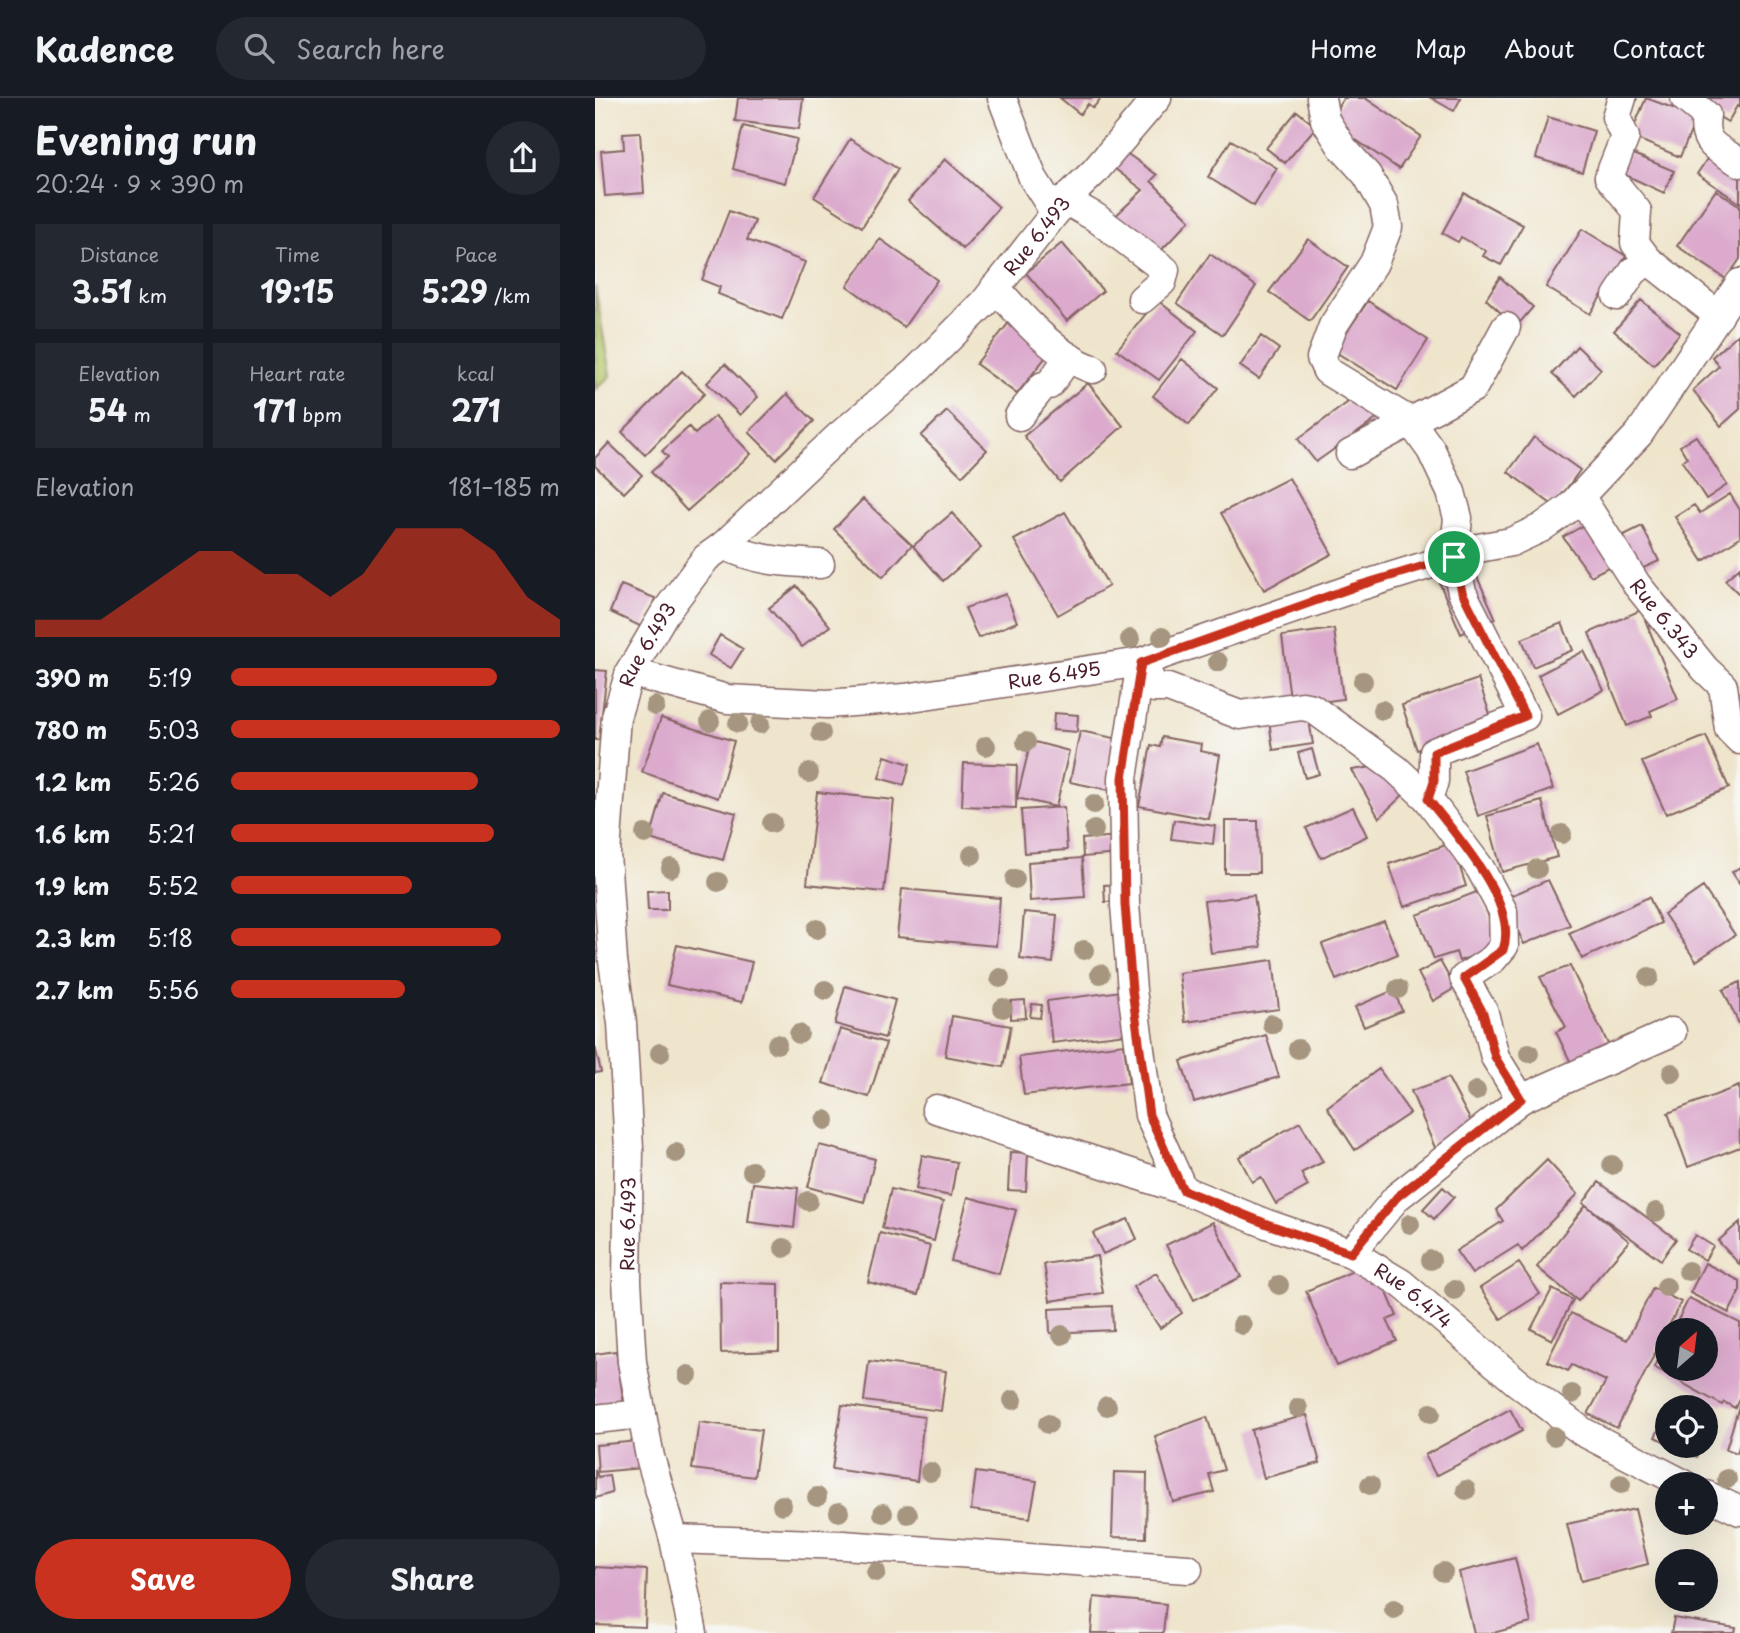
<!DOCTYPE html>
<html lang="en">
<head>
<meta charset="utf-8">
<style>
  body { margin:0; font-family:"Playpen Sans",sans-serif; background:#242831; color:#f1f3f6; height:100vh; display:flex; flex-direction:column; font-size:26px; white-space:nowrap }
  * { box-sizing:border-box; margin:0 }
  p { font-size:23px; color:#9ea1a6 }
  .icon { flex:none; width:38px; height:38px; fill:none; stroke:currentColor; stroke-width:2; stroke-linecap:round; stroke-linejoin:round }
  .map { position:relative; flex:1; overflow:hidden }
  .panel { display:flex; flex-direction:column; background:#171b24; width:595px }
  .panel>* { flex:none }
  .needle { width:46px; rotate:28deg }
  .fabs { position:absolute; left:1060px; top:1220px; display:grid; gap:14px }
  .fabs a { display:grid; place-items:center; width:63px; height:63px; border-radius:50%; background:#171b24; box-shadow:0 7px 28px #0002; font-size:35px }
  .pin { position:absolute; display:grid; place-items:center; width:60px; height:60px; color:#fff; margin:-30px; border:4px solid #fff; border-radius:50%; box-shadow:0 2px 7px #0007 }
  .round { display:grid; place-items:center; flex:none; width:74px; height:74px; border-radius:37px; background:#242831 }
  .headline { display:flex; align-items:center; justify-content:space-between; height:119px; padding:0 35px }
  h1 { font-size:38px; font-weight:700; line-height:52px }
  .stats { display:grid; grid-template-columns:repeat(3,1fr); gap:10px; height:119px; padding:7px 35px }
  .stats div { display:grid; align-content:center; border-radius:0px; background:#242831; text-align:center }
  .stats b { font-size:30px; font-weight:700 }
  .stats small { font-size:19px; font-weight:400 }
  .stats p { font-size:19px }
  .chart { height:196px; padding:14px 35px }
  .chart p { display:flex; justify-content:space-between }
  .chart svg { width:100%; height:126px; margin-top:7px; fill:#c8321e; opacity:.7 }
  .cta { display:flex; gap:14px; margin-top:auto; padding:14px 35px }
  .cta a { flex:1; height:80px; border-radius:42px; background:#c8321e; color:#fff; font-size:28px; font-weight:700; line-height:80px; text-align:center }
  .cta a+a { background:#242831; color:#f1f3f6 }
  ul { padding:0 35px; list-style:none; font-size:23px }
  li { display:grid; grid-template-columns:112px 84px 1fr; align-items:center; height:52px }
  li i { height:18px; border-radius:9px; background:#c8321e }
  header { display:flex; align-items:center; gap:42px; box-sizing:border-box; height:98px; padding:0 35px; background:#171b24; border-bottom:2px solid #363941 }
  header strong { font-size:33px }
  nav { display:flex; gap:38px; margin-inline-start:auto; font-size:24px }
  .search { width:490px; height:63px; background:#242831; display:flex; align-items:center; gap:18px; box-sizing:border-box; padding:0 24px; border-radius:38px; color:#9ea1a6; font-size:26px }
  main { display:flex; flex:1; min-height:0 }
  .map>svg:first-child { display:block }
  .green { fill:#b5cb70; stroke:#80754e; stroke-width:2 }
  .building { fill:#dcaacd }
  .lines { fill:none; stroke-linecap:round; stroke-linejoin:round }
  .street-casing { stroke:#846463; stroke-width:31 }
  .street { stroke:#fff; stroke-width:28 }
  .tree { fill:#a6957f }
  .route-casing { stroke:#fff; stroke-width:14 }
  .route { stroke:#c8321e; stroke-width:9 }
  .labels { text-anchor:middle; stroke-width:6; stroke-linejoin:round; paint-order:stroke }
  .street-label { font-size:19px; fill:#4a1f2b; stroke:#f6f6f2 }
</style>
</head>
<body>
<header>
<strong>Kadence</strong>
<div class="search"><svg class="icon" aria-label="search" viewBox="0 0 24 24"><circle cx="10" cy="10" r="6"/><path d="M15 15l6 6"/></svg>Search here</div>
<nav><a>Home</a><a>Map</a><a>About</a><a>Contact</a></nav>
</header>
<main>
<section class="panel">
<div class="headline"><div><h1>Evening run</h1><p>20:24 · 9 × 390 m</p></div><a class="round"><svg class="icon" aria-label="share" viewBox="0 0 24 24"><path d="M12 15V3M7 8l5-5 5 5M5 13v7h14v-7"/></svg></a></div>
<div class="stats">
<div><p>Distance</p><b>3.51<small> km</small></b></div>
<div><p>Time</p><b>19:15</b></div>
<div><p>Pace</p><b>5:29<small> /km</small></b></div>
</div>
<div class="stats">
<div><p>Elevation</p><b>54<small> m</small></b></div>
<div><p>Heart rate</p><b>171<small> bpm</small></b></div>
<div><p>kcal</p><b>271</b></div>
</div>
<div class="chart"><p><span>Elevation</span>181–185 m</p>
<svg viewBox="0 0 160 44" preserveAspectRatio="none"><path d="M0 44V38L10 38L20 38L30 30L40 22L50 14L60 14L70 22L80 22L90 30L100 22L110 6L120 6L130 6L140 14L150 30L160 38V44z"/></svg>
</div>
<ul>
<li><b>390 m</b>5:19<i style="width:81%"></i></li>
<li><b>780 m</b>5:03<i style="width:100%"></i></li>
<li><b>1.2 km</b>5:26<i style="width:75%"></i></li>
<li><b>1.6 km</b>5:21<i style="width:80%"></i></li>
<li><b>1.9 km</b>5:52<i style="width:55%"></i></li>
<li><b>2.3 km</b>5:18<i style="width:82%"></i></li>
<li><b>2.7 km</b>5:56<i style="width:53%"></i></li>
</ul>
<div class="cta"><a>Save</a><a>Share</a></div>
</section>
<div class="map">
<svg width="1145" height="1535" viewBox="0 0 1145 1535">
  <rect width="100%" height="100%" fill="#f6f6f2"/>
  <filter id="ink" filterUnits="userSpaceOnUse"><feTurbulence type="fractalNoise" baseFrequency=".0143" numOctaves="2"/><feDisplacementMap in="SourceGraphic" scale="14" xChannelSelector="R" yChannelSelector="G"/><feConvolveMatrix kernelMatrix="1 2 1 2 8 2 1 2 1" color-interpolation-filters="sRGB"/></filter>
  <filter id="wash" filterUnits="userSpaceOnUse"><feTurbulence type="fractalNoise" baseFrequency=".00686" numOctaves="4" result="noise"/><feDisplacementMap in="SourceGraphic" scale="28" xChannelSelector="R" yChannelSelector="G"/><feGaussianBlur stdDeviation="1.57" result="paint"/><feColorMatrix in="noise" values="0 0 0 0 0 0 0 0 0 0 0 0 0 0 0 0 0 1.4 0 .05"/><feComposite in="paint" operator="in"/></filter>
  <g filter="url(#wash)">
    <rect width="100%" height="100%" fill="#efe5cc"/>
    <!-- green -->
    <path class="green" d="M0 188 15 278 0 292Z"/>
    <g id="blocks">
      <!-- building -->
      <path class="building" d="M143 0H208L204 31 140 23Z
        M465 0H506L498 10 493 6 485 16Z
        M749 0H770L826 38 804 71 733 23Z
        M836 0H866L859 13Z
        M1051 0 1102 19 1085 59 1035 38Z
        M1108 0H1145V10L1142 8 1133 24 1104 7Z
        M702 13 721 29 690 65 671 50Z
        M953 19 999 33 987 74 941 60Z
        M148 28 202 41 190 85 138 71Z
        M45 34 49 95 10 98 6 53 29 51 28 35Z
        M255 41 303 71 267 129 219 99Z
        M636 42 682 70 659 108 613 79Z
        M530 54 562 77 556 83 595 122 557 162 515 123 548 92 519 70Z
        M1034 54 1079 73 1069 95 1024 74Z
        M1116 55 1145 75V105L1102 76Z
        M350 61 404 109 368 151 313 103Z
        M1121 92 1145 108V161L1131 181 1082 148Z
        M869 95 928 127 906 167 888 158 891 153 866 139 863 144 847 135Z
        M134 113 160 123 152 142 210 164 187 221 123 196 125 189 107 182Z
        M987 131 1031 158 995 216 951 189Z
        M285 141 342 182 309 229 252 188Z
        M713 141 753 169 715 223 674 194Z
        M467 145 508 193 472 223 431 175Z
        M615 156 661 188 628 237 582 205Z
        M905 179 938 209 921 229 891 201Z
        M562 202 602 233 564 282 522 252Z
        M1046 202 1085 235 1059 267 1019 233Z
        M773 203 833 242 802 292 739 253Z
        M420 217 460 247 422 296 381 266Z
        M1143 236 1145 311 1126 328 1098 292 1124 268 1117 259Z
        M666 238 684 251 664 281 645 268Z
        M982 248 1006 271 981 298 957 276Z
        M587 261 623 290 594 327 558 298Z
        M130 266 163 299 145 317 112 285Z
        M87 273 110 295 50 357 27 334Z
        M493 285 528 328 465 384 429 338Z
        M192 296 219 323 181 361 154 334Z
        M756 302 783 320 721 364 703 341Z
        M352 313 392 352 367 378 326 338Z
        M120 318 156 356 92 413 56 374 73 359 67 353 94 329 100 336Z
        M1101 338 1132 387 1111 401 1087 363 1092 360 1085 348Z
        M939 339 985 372 959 408 913 374Z
        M14 345 47 377 29 395 0 368V360Z
        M694 380 737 456 669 492 626 415Z
        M1135 396 1145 412V439L1108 463 1080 419 1099 407 1105 415Z
        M268 401 317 447 288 479 239 431Z
        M470 414 514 488 463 517 419 442Z
        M357 415 386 450 348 483 318 448Z
        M995 424 1021 465 996 478 968 439Z
        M1047 428 1064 463 1042 473 1025 439Z
        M1145 469V497L1130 482Z
        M879 472 901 521 866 536 845 486Z
        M26 487 60 500 49 530 15 514Z
        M202 488 235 528 207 549 174 510Z
        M411 496 422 524 383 540 370 510Z
        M1046 512 1083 601 1055 613 1057 618 1032 628 994 535Z
        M967 525 978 552 938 569 927 541Z
        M739 531 748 601 696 608 687 538Z
        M125 537 148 551 136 570 114 557Z
        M989 553 1009 592 963 616 943 577Z
        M0 572 12 573 4 642H0Z
        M883 581 898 625 822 652 807 607Z
        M459 615 483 617 482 634 458 632Z
        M713 616 718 646 678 652 674 622Z
        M66 620 139 643 123 700 47 674Z
        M485 633 529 642 519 693 475 684Z
        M1111 638 1134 690 1071 716 1047 664Z
        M567 639 606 646 605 653 625 657 614 721 544 708 556 647 565 649Z
        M436 643 474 653 461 709 422 700Z
        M942 646 958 691 883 718 868 673Z
        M717 651 724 676 710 680 703 655Z
        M290 658 315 666 309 687 284 680Z
        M369 665 422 667 421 710 367 708Z
        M784 668 810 695 784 720 757 672Z
        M222 694 299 702 289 794 212 786Z
        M68 695 141 715 128 762 55 741Z
        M947 703 962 759 907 774 892 718Z
        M469 709 472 752 429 755 426 712Z
        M758 709 772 738 726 760 711 730Z
        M579 722 620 728 618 746 576 741Z
        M630 723H663L664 775H630Z
        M524 738 525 756 488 759 487 741Z
        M857 745 871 788 809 809 794 766Z
        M487 760 490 799 435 803 433 764Z
        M1145 769V786L1137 774Z
        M953 782 975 827 929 846 908 801Z
        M526 786 527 803 510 804 509 787Z
        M1108 789 1140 837 1101 863 1069 816Z
        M307 791 405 800 401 848 302 839Z
        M73 792V812H53L52 793Z
        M884 793 901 838 899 850 864 863 861 854 839 861 822 817Z
        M659 797 666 849 616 855 609 803Z
        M1054 799 1066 825 987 861 974 835Z
        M429 814 462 817 458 865 425 861Z
        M789 823 803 856 741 882 727 846Z
        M82 847 157 864 147 904 72 887Z
        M678 862 684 911 590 924 584 875Z
        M845 863 860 890 838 903 823 875Z
        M975 868 1016 952 978 969 961 934 971 929 945 879Z
        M1145 884V928L1128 892Z
        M250 888 300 902 290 940 240 926Z
        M799 892 807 913 769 929 760 909Z
        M526 893 532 936 457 945 452 903Z
        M430 902 431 920 416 921V903Z
        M437 906 447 907 445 920 435 919Z
        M357 918 416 928 408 969 350 958Z
        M245 931 291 945 274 999 228 985Z
        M671 937 684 979 599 1004 586 963Z
        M529 946 534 985 429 997 424 959Z
        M0 948 6 974 0 975Z
        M784 971 815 1015 760 1052 732 1009Z
        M853 980 880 1031 841 1052 816 993Z
        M1144 988 1145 1049 1093 1069 1073 1015Z
        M705 1024 728 1064 706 1075 713 1088 681 1106 666 1079 657 1084 644 1059Z
        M224 1047 280 1061 269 1104 213 1089Z
        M415 1054 433 1055 431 1093 413 1092Z
        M327 1057 362 1064 356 1098 321 1091Z
        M952 1062 983 1096 927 1153 923 1147 877 1176 861 1153 908 1123 901 1112Z
        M1004 1084 1081 1141 1066 1162 988 1105Z
        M158 1085 203 1090 199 1130 153 1124Z
        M848 1089 859 1099 839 1121 828 1111Z
        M296 1091 348 1104 339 1143 287 1130Z
        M373 1099 421 1112 404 1176 356 1163Z
        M991 1107 1034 1143 983 1203 942 1169Z
        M533 1121 542 1141 508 1156 498 1135Z
        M618 1124 646 1179 599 1202 571 1147Z
        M1145 1124V1167L1123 1143Z
        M285 1135 335 1148 323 1197 273 1184Z
        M1100 1137 1118 1148 1110 1162 1091 1151Z
        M502 1158 508 1195 455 1203 449 1166Z
        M924 1165 945 1196 906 1221 885 1190Z
        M1110 1165 1145 1183V1193L1134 1215 1095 1195Z
        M770 1168 778 1186 787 1183 802 1218 792 1222 802 1243 742 1268 711 1193Z
        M561 1175 587 1215 565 1230 538 1189Z
        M125 1184 184 1186V1253L126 1255Z
        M1058 1190 1086 1204 1022 1330 993 1316 1011 1283 977 1267 973 1273 952 1263 976 1215 1032 1242Z
        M957 1191 978 1202 957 1242 936 1231Z
        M1094 1200 1145 1225V1299L1140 1310 1129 1304 1127 1307 1059 1269 1073 1242V1270H1111V1232H1078Z
        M517 1208 518 1232 455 1235 454 1211Z
        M21 1253 29 1306 0 1310V1256Z
        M274 1263 351 1273 346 1313 269 1303Z
        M247 1307 329 1319 322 1383 237 1371Z
        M1144 1308 1145 1345 1142 1355 1131 1351Z
        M915 1311 927 1333 841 1378 830 1357Z
        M1073 1314V1345L1060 1339Z
        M712 1317 725 1365 669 1380 656 1332Z
        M612 1319 629 1372 614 1376 619 1394 578 1404 560 1338Z
        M1111 1322 1117 1324 1111 1338Z
        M104 1324 166 1332 159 1379 97 1371Z
        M43 1343 46 1370 3 1374 1 1347Z
        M1077 1348H1107L1102 1359Z
        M0 1372 3 1379 14 1377 17 1395 0 1400Z
        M381 1374 442 1383 435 1420 376 1412Z
        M519 1374 552 1375 551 1440 517 1439Z
        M1040 1411 1053 1466 986 1483 972 1426Z
        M920 1460 936 1525 898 1535H879L864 1474Z
        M0 1469 52 1472 50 1529 0 1527Z
        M499 1499 571 1506 568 1535H496Z
        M1079 1520 1141 1530 1140 1535H1076Z"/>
    </g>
  </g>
  <g filter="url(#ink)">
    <use href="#blocks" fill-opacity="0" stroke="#846463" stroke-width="2"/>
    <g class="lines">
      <!-- street casing -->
      <g class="street-casing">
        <g id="street">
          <path d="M407 0 438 80 460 115"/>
          <path d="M1027 0 1021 19 1030 39 1014 79 1042 113 1040 145 1053 162 1124 218"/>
          <path d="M1090 0 1111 17C1106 48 1123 49 1145 65"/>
          <path d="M470 102 500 119 570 172 567 184 547 201"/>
          <path d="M400 189C424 216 462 260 498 271"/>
          <path d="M1022 198 1038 174 1053 162"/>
          <path d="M424 318 448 288 454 287 474 259"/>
          <path d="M755 356 878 290 911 229"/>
          <path id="s1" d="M985 398 1042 487 1110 571 1128 588 1134 631 1145 642"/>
          <path d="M129 447C160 463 190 464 225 466"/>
          <path id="s2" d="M546 564 560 590H573L645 617 707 608 717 610 801 671 833 701 885 770 908 813 909 848 898 861 869 880 889 915 900 959 926 1001 802 1099 756 1155 806 1185 922 1284 988 1334 1089 1386"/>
          <path d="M546 564 528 680 530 807 537 892 554 1017 588 1092"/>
          <path id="s3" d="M35 574 132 601 232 606 310 600 546 564 759 490 859 459 863 420 856 394 836 352 816 324 732 273 726 260 738 228 779 165 793 129 789 107 772 77 747 49 730 22 726 0"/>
          <path d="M833 701 839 683V654L930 618 867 494 859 459 878 451 916 444 946 430 974 410 1044 336 1145 185"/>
          <path d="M926 1001 1077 934"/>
          <path d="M341 1011 588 1092 672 1126 756 1155"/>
          <path d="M0 1321 47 1316"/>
          <path d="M1111 1397 1145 1413"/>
          <path d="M79 1441 248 1447 593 1471"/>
          <path id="s4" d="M98 1535 79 1441 55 1359 37 1264 32 1183 34 1051 27 925 18 863 11 756 21 619 35 574 69 516 111 460 129 447 244 338 320 274 389 205 470 102 499 74 562 0"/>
        </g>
      </g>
      <!-- street -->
      <use href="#street" class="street"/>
    </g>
    <!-- trees -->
    <g class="tree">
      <circle cx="567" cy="539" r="10"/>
      <circle cx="535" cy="541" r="10"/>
      <circle cx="623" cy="564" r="10"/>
      <circle cx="768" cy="583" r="10"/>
      <circle cx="60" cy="608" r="10"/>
      <circle cx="787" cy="612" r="10"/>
      <circle cx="115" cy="623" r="10"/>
      <circle cx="143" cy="625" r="10"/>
      <circle cx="165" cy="626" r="10"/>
      <circle cx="226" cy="635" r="10"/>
      <circle cx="431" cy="644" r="10"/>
      <circle cx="391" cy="648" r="10"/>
      <circle cx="214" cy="675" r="10"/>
      <circle cx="499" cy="706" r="10"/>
      <circle cx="177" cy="725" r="10"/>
      <circle cx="499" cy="732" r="10"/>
      <circle cx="50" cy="736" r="10"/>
      <circle cx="967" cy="736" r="10"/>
      <circle cx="377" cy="757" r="10"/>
      <circle cx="76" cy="770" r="10"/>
      <circle cx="942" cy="771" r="10"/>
      <circle cx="420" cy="781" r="10"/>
      <circle cx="123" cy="784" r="10"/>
      <circle cx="222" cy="831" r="10"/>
      <circle cx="489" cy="852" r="10"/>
      <circle cx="505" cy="876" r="10"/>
      <circle cx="1054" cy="879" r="10"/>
      <circle cx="405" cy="880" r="10"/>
      <circle cx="803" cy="891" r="10"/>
      <circle cx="230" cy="892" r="10"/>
      <circle cx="408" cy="910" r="10"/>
      <circle cx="677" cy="926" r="10"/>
      <circle cx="204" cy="936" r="10"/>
      <circle cx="182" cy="946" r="10"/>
      <circle cx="703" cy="951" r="10"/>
      <circle cx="65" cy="955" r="10"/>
      <circle cx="934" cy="955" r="10"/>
      <circle cx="1077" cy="975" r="10"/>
      <circle cx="881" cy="993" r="10"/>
      <circle cx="230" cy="1022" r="10"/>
      <circle cx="81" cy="1055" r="10"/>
      <circle cx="1017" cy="1067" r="10"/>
      <circle cx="157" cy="1073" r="10"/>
      <circle cx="213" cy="1103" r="10"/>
      <circle cx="1061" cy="1114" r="10"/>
      <circle cx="815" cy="1126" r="10"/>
      <circle cx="189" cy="1150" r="10"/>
      <circle cx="836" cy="1162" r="10"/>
      <circle cx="1093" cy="1173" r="10"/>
      <circle cx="684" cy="1187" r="10"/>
      <circle cx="1071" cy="1189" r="10"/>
      <circle cx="859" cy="1192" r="10"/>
      <circle cx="647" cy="1227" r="10"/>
      <circle cx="467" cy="1237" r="10"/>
      <circle cx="93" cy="1277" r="10"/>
      <circle cx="977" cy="1296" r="10"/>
      <circle cx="418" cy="1302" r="10"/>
      <circle cx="512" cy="1308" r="10"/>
      <circle cx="703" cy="1310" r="10"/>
      <circle cx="836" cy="1315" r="10"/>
      <circle cx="453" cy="1326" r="10"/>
      <circle cx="959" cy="1338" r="10"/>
      <circle cx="335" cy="1374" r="10"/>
      <circle cx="1132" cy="1381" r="10"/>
      <circle cx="1026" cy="1386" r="10"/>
      <circle cx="775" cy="1387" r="10"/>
      <circle cx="871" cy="1392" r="10"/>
      <circle cx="222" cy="1399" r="10"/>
      <circle cx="187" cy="1407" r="10"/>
      <circle cx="244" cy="1414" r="10"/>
      <circle cx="288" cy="1415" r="10"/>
      <circle cx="313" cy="1416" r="10"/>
      <circle cx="281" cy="1474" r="10"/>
      <circle cx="848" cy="1474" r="10"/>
      <circle cx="799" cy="1511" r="10"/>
    </g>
  </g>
  <g class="lines" filter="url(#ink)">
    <!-- route casing -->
    <g class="route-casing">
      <path id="route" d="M859 459 867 494 930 618 839 654V683L833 701C859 735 925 806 908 852L869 880 888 915 900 959 926 1001 802 1099 756 1155 672 1126 588 1092 554 1017 537 892 530 807 528 680 546 565 759 489Z"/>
    </g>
    <!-- route -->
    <use href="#route" class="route"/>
  </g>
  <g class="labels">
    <!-- street labels -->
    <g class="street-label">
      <text dy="7" stroke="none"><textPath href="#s4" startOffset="1572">Rue 6.493</textPath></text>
      <text dy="7" stroke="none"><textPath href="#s1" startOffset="149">Rue 6.343</textPath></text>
      <text dy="7" stroke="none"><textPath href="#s4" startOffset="1004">Rue 6.493</textPath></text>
      <text dy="7" stroke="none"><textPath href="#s3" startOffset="430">Rue 6.495</textPath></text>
      <text dy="7" stroke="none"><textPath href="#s4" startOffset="416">Rue 6.493</textPath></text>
      <text dy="7" stroke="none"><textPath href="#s2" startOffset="1003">Rue 6.474</textPath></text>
    </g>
  </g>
</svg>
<div class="fabs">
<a><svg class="needle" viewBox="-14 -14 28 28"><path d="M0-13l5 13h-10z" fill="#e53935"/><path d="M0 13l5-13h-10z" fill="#9ea1a6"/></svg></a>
<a><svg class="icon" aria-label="locate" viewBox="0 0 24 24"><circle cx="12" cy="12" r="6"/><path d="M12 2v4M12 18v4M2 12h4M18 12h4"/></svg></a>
<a>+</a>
<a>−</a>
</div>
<div class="pin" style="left:859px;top:459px;background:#1e9e55"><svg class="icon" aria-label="arrive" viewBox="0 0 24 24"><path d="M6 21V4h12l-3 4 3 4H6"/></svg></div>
</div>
</main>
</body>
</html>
